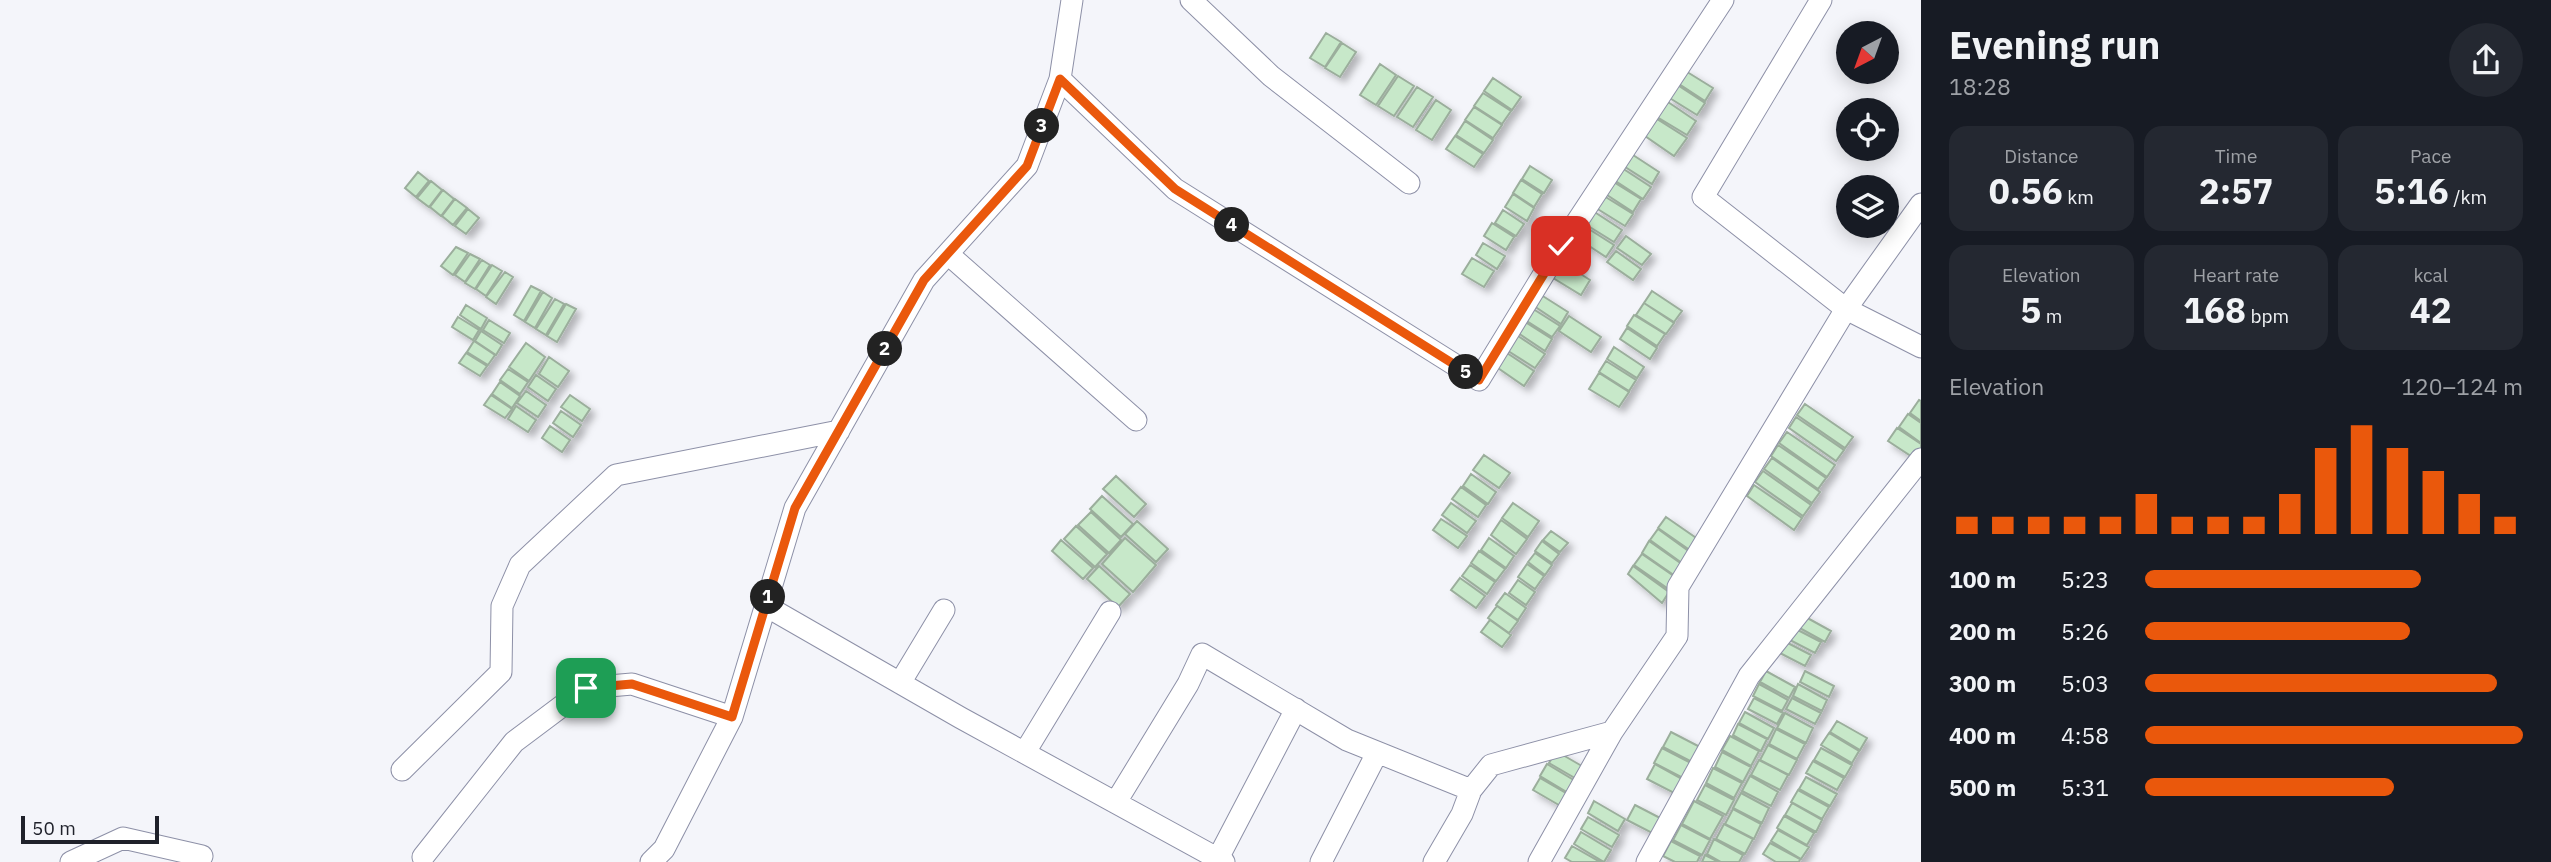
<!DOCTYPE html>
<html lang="en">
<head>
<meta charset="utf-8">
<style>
  body { margin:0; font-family:"IBM Plex Sans",sans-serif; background:#242831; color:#f1f3f6; height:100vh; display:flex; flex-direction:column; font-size:26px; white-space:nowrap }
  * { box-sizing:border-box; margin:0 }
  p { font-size:23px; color:#9ea1a6 }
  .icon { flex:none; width:38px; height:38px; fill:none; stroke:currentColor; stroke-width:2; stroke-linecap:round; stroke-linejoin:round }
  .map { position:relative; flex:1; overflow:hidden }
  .details { display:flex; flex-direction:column; background:#171b24; width:630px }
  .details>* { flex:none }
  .needle { width:46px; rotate:221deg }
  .fabs { position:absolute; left:1836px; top:21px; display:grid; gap:14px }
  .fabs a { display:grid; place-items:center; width:63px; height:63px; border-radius:50%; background:#171b24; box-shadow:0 4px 18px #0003; font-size:35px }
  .scale { position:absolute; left:21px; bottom:18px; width:138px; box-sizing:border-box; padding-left:7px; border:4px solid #1f212a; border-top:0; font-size:19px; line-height:24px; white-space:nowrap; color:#1f212a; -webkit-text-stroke:5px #f4f5fa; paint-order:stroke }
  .pin { position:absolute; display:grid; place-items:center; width:60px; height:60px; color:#fff; margin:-30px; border-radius:14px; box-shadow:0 4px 10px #0006 }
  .km { position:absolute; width:35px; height:35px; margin:-18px; border-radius:50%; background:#222; color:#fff; font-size:19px; line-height:35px; text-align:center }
  .round { display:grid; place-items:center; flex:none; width:74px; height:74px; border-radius:37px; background:#242831 }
  .head { display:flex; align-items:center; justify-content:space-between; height:119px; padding:0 28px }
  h1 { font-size:38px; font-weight:700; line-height:52px }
  .stats { display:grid; grid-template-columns:repeat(3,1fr); gap:10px; height:119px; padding:7px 28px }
  .stats div { display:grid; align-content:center; border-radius:18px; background:#242831; text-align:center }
  .stats b { font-size:35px; font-weight:700 }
  .stats small { font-size:19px; font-weight:400 }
  .stats p { font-size:19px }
  .chart { height:196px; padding:14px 28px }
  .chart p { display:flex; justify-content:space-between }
  .chart svg { width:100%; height:126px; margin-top:7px; stroke:#ea580c; stroke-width:6 }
  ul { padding:0 28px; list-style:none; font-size:23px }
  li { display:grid; grid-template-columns:112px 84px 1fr; align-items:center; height:52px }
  li i { height:18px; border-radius:9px; background:#ea580c }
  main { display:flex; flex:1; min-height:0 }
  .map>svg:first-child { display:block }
  .building { fill:#c7e8c9; stroke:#9bae9c; stroke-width:2; filter:url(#shadow) }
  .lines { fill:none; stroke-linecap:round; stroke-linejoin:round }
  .minor-casing { stroke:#8d90a7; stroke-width:23 }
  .minor { stroke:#fff; stroke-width:21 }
  .route-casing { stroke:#fff; stroke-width:14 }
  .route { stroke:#ea580c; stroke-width:9 }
</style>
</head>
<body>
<main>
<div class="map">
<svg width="1921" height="862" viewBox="0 0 1921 862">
  <defs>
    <filter id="shadow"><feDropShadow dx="5" dy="5" stdDeviation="3.5" flood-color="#0004"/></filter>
  </defs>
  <rect width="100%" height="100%" fill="#f4f5fa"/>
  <!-- building -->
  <path class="building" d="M1326 33 1341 42 1325 67 1310 58Z
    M1342 43 1356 52 1340 77 1325 68Z
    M1380 64 1396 75 1376 105 1360 95Z
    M1684 70 1713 88 1705 101 1676 82Z
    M1398 76 1414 86 1394 116 1378 106Z
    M1493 78 1521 97 1512 110 1484 91Z
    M1676 84 1705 103 1697 115 1668 97Z
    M1417 87 1433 97 1413 127 1397 117Z
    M1483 93 1511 111 1502 124 1474 106Z
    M1436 100 1451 110 1432 140 1416 130Z
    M1668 102 1696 121 1687 135 1657 117Z
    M1474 107 1502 125 1493 138 1465 120Z
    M1657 119 1687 138 1674 156 1645 136Z
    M1465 121 1493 140 1484 153 1456 135Z
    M1455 136 1483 154 1474 167 1446 149Z
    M1630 153 1659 172 1652 184 1622 165Z
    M1530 166 1552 180 1544 193 1522 179Z
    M1622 168 1651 187 1643 199 1614 180Z
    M418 172 429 181 416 197 405 188Z
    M1521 180 1542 194 1534 207 1513 193Z
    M431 181 442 190 429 207 417 198Z
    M1612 181 1641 199 1633 212 1604 193Z
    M443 190 454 199 441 216 430 207Z
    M1513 194 1534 208 1527 221 1505 207Z
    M1604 196 1633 214 1625 226 1596 208Z
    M455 199 467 208 453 225 442 216Z
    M468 209 479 218 466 234 455 226Z
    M1503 210 1524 224 1516 236 1495 223Z
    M1593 211 1622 230 1614 242 1585 224Z
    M1492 223 1514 237 1506 250 1484 236Z
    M1584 226 1614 245 1606 257 1577 238Z
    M1626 236 1651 254 1642 265 1617 248Z
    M1483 243 1505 256 1497 269 1476 255Z
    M456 247 468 253 453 275 441 266Z
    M1616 251 1641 269 1633 280 1607 262Z
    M470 254 480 259 465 282 455 275Z
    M1472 258 1494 271 1484 287 1462 274Z
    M482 260 490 265 475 289 465 283Z
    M1562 262 1590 280 1581 295 1553 278Z
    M492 265 502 271 486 296 476 289Z
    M505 272 513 277 496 304 486 297Z
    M531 286 541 291 524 321 514 315Z
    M1652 291 1682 311 1674 322 1644 303Z
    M543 292 552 298 535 328 525 322Z
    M1538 293 1568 312 1561 324 1531 304Z
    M555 299 564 304 546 335 536 329Z
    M1644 303 1674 323 1666 334 1636 315Z
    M566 304 576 309 557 342 547 336Z
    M466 305 487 318 481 329 460 315Z
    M1530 307 1560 326 1552 337 1522 318Z
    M1634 315 1665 334 1657 346 1627 326Z
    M1569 316 1601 337 1591 352 1559 331Z
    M458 317 479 330 473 340 452 327Z
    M489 320 510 333 504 343 483 330Z
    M1522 320 1552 339 1545 351 1515 331Z
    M1627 328 1657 348 1650 359 1620 339Z
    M481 331 502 345 496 355 475 341Z
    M1515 334 1545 354 1535 368 1505 349Z
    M474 341 495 355 488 365 467 352Z
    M526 343 545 357 529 381 509 367Z
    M1614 347 1644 367 1637 378 1607 359Z
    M1504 351 1534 371 1524 386 1495 366Z
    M466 353 487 366 480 376 459 363Z
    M549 357 569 371 558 387 539 374Z
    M1606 361 1636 380 1629 391 1599 372Z
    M508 369 528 382 520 394 500 380Z
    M1599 373 1629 392 1619 407 1589 389Z
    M536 375 556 389 548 401 528 387Z
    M500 382 520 396 512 408 492 394Z
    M526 391 546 405 538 417 517 403Z
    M491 395 512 409 505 418 484 405Z
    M570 395 590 409 582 421 561 407Z
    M1919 400 1921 401V421L1910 413Z
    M1805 404 1853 437 1845 448 1797 415Z
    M516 406 536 420 528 432 508 419Z
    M561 411 581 425 573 437 553 423Z
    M1908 414 1921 423V443L1899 427Z
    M1796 417 1844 450 1836 461 1789 428Z
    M550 426 570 440 562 452 542 438Z
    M1897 428 1921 444V454L1917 460 1888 441Z
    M1787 432 1835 465 1827 477 1779 443Z
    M1778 445 1826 478 1818 489 1771 456Z
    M1484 455 1510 473 1499 488 1473 470Z
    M1772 458 1820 492 1812 503 1764 469Z
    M1763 471 1811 505 1803 516 1755 482Z
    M1471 474 1496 492 1488 504 1463 486Z
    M1116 476 1146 504 1134 517 1103 489Z
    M1754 485 1802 518 1794 530 1747 496Z
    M1461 487 1486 505 1478 517 1452 499Z
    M1102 496 1133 524 1121 537 1090 509Z
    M1451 503 1476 521 1467 533 1442 515Z
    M1513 503 1539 521 1528 537 1502 518Z
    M1091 512 1121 540 1109 553 1078 525Z
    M1666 517 1702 542 1694 553 1658 528Z
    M1441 519 1467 536 1458 548 1433 530Z
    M1501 520 1527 539 1516 554 1491 535Z
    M1137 521 1168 549 1156 562 1125 534Z
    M1076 526 1107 554 1095 567 1064 539Z
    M1658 529 1694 555 1686 566 1650 540Z
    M1551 531 1568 543 1560 552 1543 540Z
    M1125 538 1156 565 1133 592 1102 564Z
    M1489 538 1514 556 1506 568 1481 550Z
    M1061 540 1093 568 1083 579 1052 551Z
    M1542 541 1559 554 1552 563 1535 551Z
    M1649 541 1686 567 1678 578 1642 553Z
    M1479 551 1505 569 1496 581 1471 563Z
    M1535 553 1552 565 1545 575 1528 562Z
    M1642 554 1678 579 1670 590 1634 565Z
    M1527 564 1544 576 1535 589 1518 577Z
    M1470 565 1495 582 1487 594 1462 576Z
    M1099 566 1130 594 1118 607 1087 579Z
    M1633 566 1669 592 1662 603 1628 574Z
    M1460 578 1485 596 1476 608 1451 590Z
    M1518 580 1535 592 1526 605 1509 593Z
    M1505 593 1526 608 1518 620 1496 605Z
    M1497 606 1518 621 1509 633 1488 618Z
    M1802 615 1831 631 1825 642 1796 626Z
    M1490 620 1511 635 1502 647 1481 632Z
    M1792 627 1821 642 1815 653 1786 638Z
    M1782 640 1811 655 1805 666 1776 651Z
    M1766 671 1795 687 1789 698 1760 682Z
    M1805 671 1834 686 1829 697 1800 682Z
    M1759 684 1788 700 1782 711 1753 696Z
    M1798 684 1827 700 1822 711 1793 696Z
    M1754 698 1783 713 1777 724 1748 709Z
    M1792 698 1821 713 1815 724 1786 709Z
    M1745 712 1774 728 1768 739 1739 723Z
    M1785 713 1813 728 1806 743 1777 728Z
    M1837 721 1867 738 1860 750 1830 732Z
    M1738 724 1767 739 1761 751 1733 735Z
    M1776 729 1805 744 1797 759 1769 744Z
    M1671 732 1700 747 1692 762 1663 747Z
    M1829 733 1859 751 1852 763 1821 745Z
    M1730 736 1759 751 1751 766 1722 750Z
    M1768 745 1797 760 1789 775 1760 760Z
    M1662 748 1691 763 1683 778 1654 763Z
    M1821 748 1852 765 1845 777 1814 760Z
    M1556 751 1587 769 1580 781 1549 763Z
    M1722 752 1751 767 1743 782 1715 767Z
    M1759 760 1788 775 1780 790 1751 775Z
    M1813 761 1844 778 1837 790 1806 773Z
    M1547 764 1577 782 1570 794 1540 776Z
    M1655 764 1684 780 1676 794 1647 779Z
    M1713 768 1742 783 1734 798 1706 783Z
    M1750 776 1778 792 1771 806 1742 791Z
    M1806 777 1837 794 1830 806 1799 789Z
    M1540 778 1571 796 1564 808 1533 790Z
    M1705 785 1734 800 1726 815 1697 800Z
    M1798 790 1829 807 1822 819 1791 802Z
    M1741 793 1769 808 1762 823 1733 808Z
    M1594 801 1625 819 1618 831 1588 813Z
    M1694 801 1723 816 1710 839 1682 824Z
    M1792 803 1822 820 1816 832 1785 815Z
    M1635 805 1664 820 1656 835 1627 820Z
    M1733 809 1761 824 1754 839 1725 824Z
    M1784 816 1814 833 1807 845 1777 828Z
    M1588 817 1619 835 1612 847 1581 829Z
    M1724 824 1753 839 1745 854 1716 839Z
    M1681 825 1710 840 1702 855 1673 840Z
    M1778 830 1809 847 1801 859 1771 841Z
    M1581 832 1611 850 1604 862 1574 844Z
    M1714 839 1743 855 1739 862H1721L1707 854Z
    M1671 841 1700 856 1697 862H1675L1663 856Z
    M1770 843 1800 859 1799 862H1776L1763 854Z
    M1572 846 1600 862H1572L1565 858Z
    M1705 855 1719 862H1702Z"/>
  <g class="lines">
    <!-- minor casing -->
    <g class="minor-casing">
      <path id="minor" d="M1191 0 1271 76 1409 183
        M1821 0 1703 197 1846 309 1921 347
        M1060 79 1175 189 1479 380 1561 246 1723 0
        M948 254 1136 420
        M766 606 961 718 1224 862
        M900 683 944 610
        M1025 752 1110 612
        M402 770 501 672 502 606 520 565 616 475 839 431
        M1116 802 1188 684 1202 654 1347 740 1471 790
        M423 857 514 742 586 688 632 684 732 717
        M71 862 123 838 202 856
        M651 862 664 849 732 717 795 508 924 280 1027 166 1060 79 1072 0
        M1216 862 1296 709
        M1321 862 1377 753
        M1434 862 1462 814 1471 790 1491 765 1612 732
        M1539 862 1612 732 1677 636 1678 587 1846 309 1921 204
        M1647 862 1749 676 1921 459"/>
    </g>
    <!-- minor -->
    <use href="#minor" class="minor"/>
  </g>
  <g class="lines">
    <!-- route casing -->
    <g class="route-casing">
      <path id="route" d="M586 688 632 684 732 717 795 508 924 280 1027 166 1060 79 1175 189 1479 380 1561 246"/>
    </g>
    <!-- route -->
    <use href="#route" class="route"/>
  </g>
</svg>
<div class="fabs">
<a><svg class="needle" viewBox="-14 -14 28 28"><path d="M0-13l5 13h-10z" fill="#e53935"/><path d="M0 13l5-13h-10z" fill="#9ea1a6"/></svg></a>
<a><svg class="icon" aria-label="locate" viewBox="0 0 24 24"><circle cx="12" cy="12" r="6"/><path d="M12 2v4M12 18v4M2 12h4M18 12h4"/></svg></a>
<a><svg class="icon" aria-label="layers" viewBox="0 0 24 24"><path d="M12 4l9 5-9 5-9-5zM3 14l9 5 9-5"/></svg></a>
</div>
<div class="scale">50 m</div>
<div class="pin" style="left:586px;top:688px;background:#1e9e55"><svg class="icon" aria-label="arrive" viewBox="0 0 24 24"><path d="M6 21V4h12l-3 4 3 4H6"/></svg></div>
<div class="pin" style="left:1561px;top:246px;background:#d93025"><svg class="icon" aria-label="check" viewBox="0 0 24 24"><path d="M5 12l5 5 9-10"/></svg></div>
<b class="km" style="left:768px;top:597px">1</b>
<b class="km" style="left:885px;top:349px">2</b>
<b class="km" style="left:1042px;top:126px">3</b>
<b class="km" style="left:1232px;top:225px">4</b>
<b class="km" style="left:1466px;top:372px">5</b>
</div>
<section class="details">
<div class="head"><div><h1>Evening run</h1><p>18:28</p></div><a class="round"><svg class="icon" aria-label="share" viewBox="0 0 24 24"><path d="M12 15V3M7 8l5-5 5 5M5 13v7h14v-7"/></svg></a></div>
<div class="stats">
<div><p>Distance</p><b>0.56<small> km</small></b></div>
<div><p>Time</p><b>2:57</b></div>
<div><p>Pace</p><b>5:16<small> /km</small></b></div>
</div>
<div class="stats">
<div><p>Elevation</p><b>5<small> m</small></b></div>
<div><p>Heart rate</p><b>168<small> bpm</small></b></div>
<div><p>kcal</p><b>42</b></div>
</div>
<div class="chart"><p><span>Elevation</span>120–124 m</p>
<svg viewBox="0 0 160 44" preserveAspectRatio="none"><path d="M5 44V38M15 44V38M25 44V38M35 44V38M45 44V38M55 44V30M65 44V38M75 44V38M85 44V38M95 44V30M105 44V14M115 44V6M125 44V14M135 44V22M145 44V30M155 44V38"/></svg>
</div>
<ul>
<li><b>100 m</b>5:23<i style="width:73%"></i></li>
<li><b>200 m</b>5:26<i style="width:70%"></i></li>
<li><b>300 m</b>5:03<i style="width:93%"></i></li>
<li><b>400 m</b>4:58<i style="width:100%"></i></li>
<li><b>500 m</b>5:31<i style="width:66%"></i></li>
</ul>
</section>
</main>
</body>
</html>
